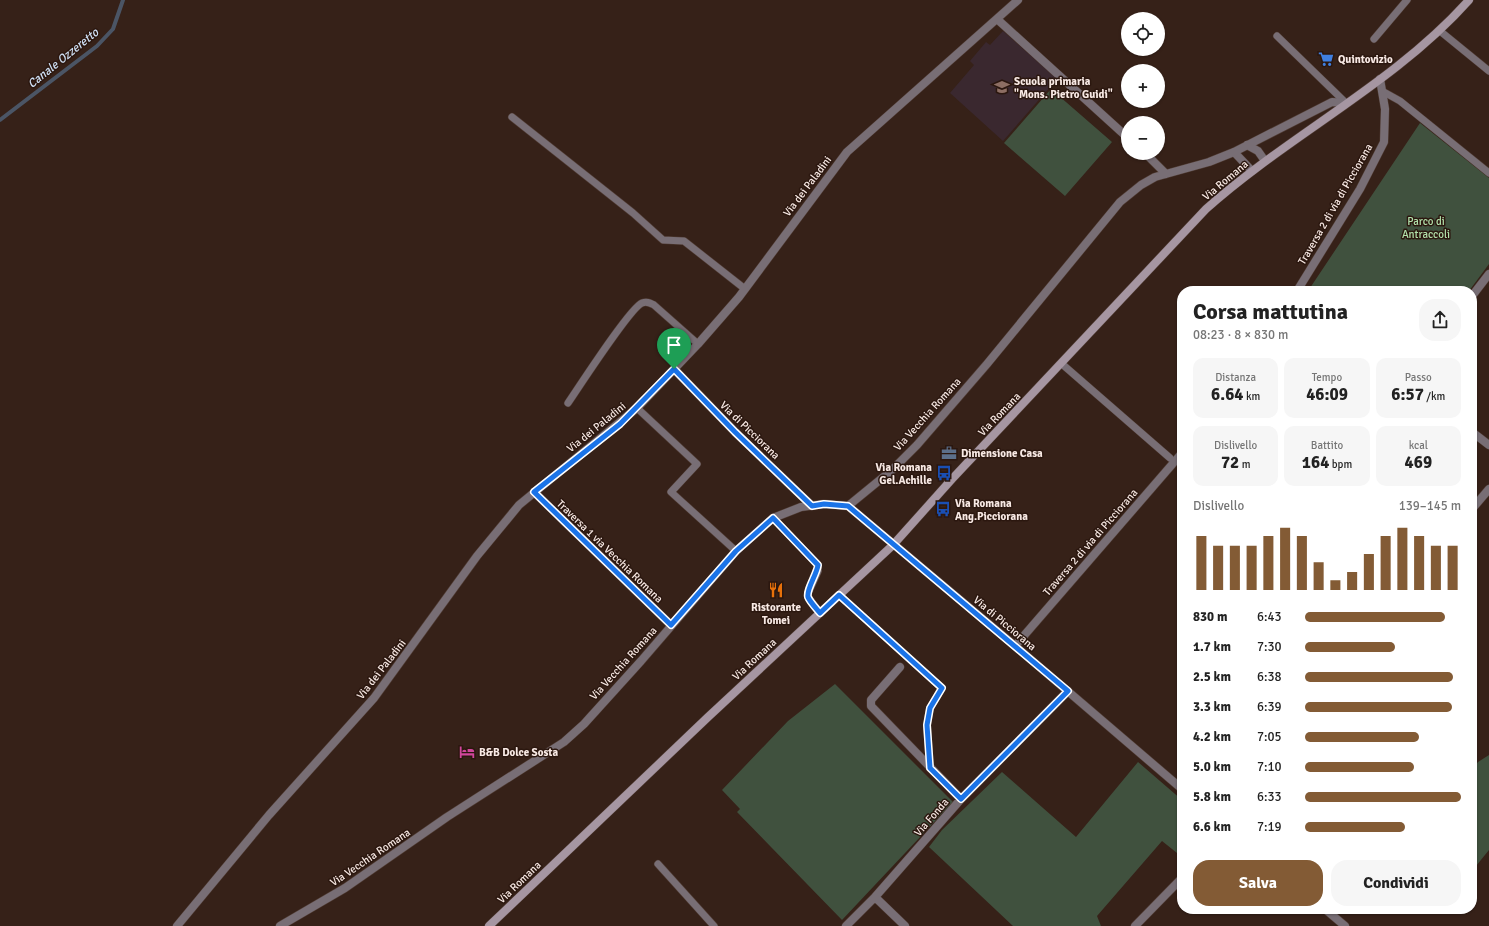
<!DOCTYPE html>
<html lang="it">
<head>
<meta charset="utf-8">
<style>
  body { margin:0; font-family:Signika,sans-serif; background:#f6f6f6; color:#222; height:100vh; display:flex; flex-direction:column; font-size:15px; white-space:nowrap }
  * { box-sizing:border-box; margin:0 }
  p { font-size:13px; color:#767676 }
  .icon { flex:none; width:22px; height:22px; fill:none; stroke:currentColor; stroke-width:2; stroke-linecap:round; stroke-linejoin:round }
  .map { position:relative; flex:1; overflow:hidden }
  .details { position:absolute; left:1177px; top:286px; width:300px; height:628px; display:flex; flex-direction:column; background:#fff; border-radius:16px; box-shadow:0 1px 3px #0004 }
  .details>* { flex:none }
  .controls { position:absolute; left:1121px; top:12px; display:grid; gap:8px }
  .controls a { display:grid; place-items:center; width:44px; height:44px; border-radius:50%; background:#fff; box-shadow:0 1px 3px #0004; font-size:20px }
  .pin { position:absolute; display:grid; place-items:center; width:34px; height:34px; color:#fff; margin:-41px -17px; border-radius:50% 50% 50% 0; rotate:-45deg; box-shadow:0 0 4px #0007 }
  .pin .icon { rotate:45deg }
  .round { display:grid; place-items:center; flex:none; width:42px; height:42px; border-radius:16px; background:#f6f6f6 }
  .headline { display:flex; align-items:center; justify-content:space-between; height:68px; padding:0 16px }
  h1 { font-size:22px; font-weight:700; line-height:30px }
  .metrics { display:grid; grid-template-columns:repeat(3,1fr); gap:6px; height:68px; padding:4px 16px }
  .metrics div { display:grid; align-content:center; border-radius:10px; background:#f6f6f6; text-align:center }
  .metrics b { font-size:17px; font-weight:700 }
  .metrics small { font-size:11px; font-weight:400 }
  .metrics p { font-size:11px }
  .chart { height:112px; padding:8px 16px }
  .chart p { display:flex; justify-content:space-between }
  .chart svg { width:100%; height:72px; margin-top:4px; stroke:#835b35; stroke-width:6 }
  .primary-button { display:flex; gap:8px; margin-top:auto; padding:8px 16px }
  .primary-button a { flex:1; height:46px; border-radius:16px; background:#835b35; color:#fff; font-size:16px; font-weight:700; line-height:46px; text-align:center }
  .primary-button a+a { background:#f6f6f6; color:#222 }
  ul { padding:0 16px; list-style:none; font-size:13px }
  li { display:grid; grid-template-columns:64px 48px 1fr; align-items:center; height:30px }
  li i { height:10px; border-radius:5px; background:#835b35 }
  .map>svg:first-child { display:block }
  .education { fill:#3a282f }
  .green { fill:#40513e }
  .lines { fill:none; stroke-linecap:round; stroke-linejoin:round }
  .stream { stroke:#4b5565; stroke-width:4 }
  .service-casing { stroke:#513d35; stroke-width:8 }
  .minor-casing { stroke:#513d35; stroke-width:9 }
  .secondary-casing { stroke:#513d35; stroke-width:9 }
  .service { stroke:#786e75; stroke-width:7 }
  .minor { stroke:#786e75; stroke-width:8 }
  .secondary { stroke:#a696a2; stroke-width:8 }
  .route-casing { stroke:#fff; stroke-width:8 }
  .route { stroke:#1a73e8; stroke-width:5 }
  .labels { text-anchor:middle; stroke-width:3; stroke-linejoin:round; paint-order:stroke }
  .poi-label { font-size:11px; font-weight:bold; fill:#f8e9e4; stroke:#2b170f; text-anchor:start }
  .street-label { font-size:11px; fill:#f8e9e4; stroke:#2b170f }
  .park-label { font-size:11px; fill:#b2e1ab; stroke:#2b170f }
  .water-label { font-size:12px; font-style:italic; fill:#cfe0f5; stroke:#2b170f }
</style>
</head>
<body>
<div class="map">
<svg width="1489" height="926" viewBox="0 0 1489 926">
  <rect width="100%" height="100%" fill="#362118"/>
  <!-- education -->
  <path class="education" d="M1003 31 1057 79 1003 141 950 93 974 65 970 61 986 42 990 45Z"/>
  <!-- green -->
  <path class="green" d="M1051 89 1112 142 1065 196 1004 143Z
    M1420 123 1489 178V264L1469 291H1308Z
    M835 684 953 802 842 920 737 812 740 809 722 790 788 721Z
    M1489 755V850L1472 871V849L1476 841 1472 838V770L1478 762Z
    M1138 762 1182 800V857L1162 841 1097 916 1101 926H1013L929 847 942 830 1002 772 1076 837Z"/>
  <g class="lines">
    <!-- stream -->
    <path class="stream" d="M0 120 97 46 113 29 123 0"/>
    <!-- service casing -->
    <g class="service-casing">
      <path id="service" d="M1440 31 1489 71
        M1277 36 1346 103
        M1374 39 1407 0
        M1382 91 1400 101 1489 173
        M512 117 633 213 663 240 684 241 745 289
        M1062 364 1170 458
        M568 403C579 387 630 308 642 303 647 301 650 303 654 305L698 344
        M637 408 697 464 671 492 736 551
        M773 518 818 565V571L808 593V597L820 613
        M839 595 942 688 930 708 927 725 930 768
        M658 864 714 926"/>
    </g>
    <!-- minor casing -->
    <g class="minor-casing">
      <path id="minor" d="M997 19 1128 138
        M1247 145 1258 151 1265 161
        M1234 152 1252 171
        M1145 153 1166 174
        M1297 291 1360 189 1384 142 1385 109 1380 79
        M1472 296 1489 274
        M674 369 735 432 812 506
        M1472 432 1489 445
        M534 492 671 625
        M848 506 1015 646 1182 789
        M1472 509 1489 489
        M1015 646 1182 453
        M900 667 871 700V706L961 799
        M875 897 905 926
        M1325 909 1345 926
        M177 926 269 815 374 698 477 556 519 505 637 408 698 344 739 297 847 152 1018 0
        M280 926 345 888 447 817 564 742 584 724 641 661 736 551 773 518 801 507 824 504 848 506 892 470 917 445 987 364 1120 202 1141 185 1155 177 1209 162 1234 152 1332 102 1346 103
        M846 926 875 897 961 799 1068 691
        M1135 926 1182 878"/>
    </g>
    <!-- secondary casing -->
    <g class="secondary-casing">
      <path id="secondary" d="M489 926 707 718 893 545 952 479 1206 209C1290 134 1394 84 1469 0"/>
    </g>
    <!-- service -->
    <use href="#service" class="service"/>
    <!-- minor -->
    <use href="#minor" class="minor"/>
    <!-- secondary -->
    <use href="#secondary" class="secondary"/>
  </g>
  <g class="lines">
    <!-- route casing -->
    <g class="route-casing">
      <path id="route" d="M674 369 735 432 812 506 824 504 848 506 1068 691 961 799 930 768 927 725 930 708 942 688 839 595 820 613C816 608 810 602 808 597 806 590 817 574 818 565L773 518 736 551 671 625 534 492 620 424Z"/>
    </g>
    <!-- route -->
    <use href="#route" class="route"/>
  </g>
  <!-- icons -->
  <defs>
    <g id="supermarket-bare" transform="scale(1.2)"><path d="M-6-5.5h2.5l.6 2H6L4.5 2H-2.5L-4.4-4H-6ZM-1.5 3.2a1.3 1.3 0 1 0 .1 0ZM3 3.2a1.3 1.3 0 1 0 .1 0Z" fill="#3f7fe0" stroke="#2b170f" stroke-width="2.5" paint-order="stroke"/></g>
    <g id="school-bare" transform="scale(1.2)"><path d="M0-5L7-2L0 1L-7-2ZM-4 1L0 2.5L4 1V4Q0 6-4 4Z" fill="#8d6e63" stroke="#2b170f" stroke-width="2.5" paint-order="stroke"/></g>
    <g id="office-bare" transform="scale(1.2)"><path d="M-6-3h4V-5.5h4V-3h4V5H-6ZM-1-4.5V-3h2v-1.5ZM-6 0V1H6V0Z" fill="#5c6f8a" stroke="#2b170f" stroke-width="2.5" paint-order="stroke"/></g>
    <g id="bus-bare" transform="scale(1.2)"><path d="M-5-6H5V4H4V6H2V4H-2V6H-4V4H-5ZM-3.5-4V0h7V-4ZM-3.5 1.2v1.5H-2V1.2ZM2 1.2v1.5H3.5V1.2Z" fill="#1a4fb4" stroke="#2b170f" stroke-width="2.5" paint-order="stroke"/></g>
    <g id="restaurant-bare" transform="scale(1.2)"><path d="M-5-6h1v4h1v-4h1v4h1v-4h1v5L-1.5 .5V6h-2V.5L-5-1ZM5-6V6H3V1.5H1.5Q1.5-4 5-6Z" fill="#e8710a" stroke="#2b170f" stroke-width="2.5" paint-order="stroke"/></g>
    <g id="hotel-bare" transform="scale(1.2)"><path d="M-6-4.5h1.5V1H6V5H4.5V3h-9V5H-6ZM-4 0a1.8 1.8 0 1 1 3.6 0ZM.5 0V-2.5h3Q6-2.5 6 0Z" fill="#d1479c" stroke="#2b170f" stroke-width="2.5" paint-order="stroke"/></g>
  </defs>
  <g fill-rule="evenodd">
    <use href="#supermarket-bare" x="1326" y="59"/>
    <use href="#school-bare" x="1002" y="87"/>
    <use href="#office-bare" x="949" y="453"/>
    <use href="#bus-bare" x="944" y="473"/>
    <use href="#bus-bare" x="943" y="509"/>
    <use href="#restaurant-bare" x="776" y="590"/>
    <use href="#hotel-bare" x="467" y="752"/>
  </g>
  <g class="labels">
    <!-- poi labels -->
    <g class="poi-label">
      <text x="1338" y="63">Quintovizio</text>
      <text x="1014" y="85">Scuola primaria<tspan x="1014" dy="13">"Mons. Pietro Guidi"</tspan></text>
      <text x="961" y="457">Dimensione Casa</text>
      <text x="932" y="471" text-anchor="end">Via Romana<tspan x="932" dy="13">Gel.Achille</tspan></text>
      <text x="955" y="507">Via Romana<tspan x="955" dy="13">Ang.Picciorana</tspan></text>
      <text x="776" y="611" text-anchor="middle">Ristorante<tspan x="776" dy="13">Tomei</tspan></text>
      <text x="479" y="756">B&amp;B Dolce Sosta</text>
    </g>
    <!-- street labels -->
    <g class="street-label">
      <text transform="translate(1225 180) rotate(-40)" y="4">Via Romana</text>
      <text transform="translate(807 186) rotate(-53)" y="4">Via dei Paladini</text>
      <text transform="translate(1335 204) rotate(-60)" y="4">Traversa 2 di via di Picciorana</text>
      <text transform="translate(927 414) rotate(-48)" y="4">Via Vecchia Romana</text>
      <text transform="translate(999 414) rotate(-46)" y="4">Via Romana</text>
      <text transform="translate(596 427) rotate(-39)" y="4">Via dei Paladini</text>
      <text transform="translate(750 430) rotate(44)" y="4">Via di Picciorana</text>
      <text transform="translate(1090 542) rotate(-49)" y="4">Traversa 2 di via di Picciorana</text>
      <text transform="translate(610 551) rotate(44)" y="4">Traversa 1 via Vecchia Romana</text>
      <text transform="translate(1005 623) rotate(40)" y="4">Via di Picciorana</text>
      <text transform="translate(754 659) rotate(-43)" y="4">Via Romana</text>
      <text transform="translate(623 663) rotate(-48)" y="4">Via Vecchia Romana</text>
      <text transform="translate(381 669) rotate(-52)" y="4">Via dei Paladini</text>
      <text transform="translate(931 817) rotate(-49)" y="4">Via Fonda</text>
      <text transform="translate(370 857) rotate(-34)" y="4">Via Vecchia Romana</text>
      <text transform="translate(519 882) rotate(-44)" y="4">Via Romana</text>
    </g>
    <!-- park labels -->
    <g class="park-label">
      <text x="1426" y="225">Parco di<tspan x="1426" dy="13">Antraccoli</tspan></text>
    </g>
    <!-- water labels -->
    <g class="water-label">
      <text transform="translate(63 58) rotate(-39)" y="4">Canale Ozzeretto</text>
    </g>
  </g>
</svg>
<div class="controls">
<a><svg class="icon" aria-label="locate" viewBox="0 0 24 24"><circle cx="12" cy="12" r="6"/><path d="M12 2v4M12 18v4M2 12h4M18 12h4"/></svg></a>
<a>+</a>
<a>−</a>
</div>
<div class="pin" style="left:674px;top:369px;background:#1e9e55"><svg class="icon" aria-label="arrive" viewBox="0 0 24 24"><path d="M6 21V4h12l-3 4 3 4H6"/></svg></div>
<section class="details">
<div class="headline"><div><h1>Corsa mattutina</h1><p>08:23 · 8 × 830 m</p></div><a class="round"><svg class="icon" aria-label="share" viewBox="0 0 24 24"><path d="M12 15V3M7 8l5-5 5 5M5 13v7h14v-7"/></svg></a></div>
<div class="metrics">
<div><p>Distanza</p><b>6.64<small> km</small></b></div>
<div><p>Tempo</p><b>46:09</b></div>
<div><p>Passo</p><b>6:57<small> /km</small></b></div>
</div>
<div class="metrics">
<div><p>Dislivello</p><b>72<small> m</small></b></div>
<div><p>Battito</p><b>164<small> bpm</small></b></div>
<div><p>kcal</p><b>469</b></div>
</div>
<div class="chart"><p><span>Dislivello</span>139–145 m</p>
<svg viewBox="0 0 160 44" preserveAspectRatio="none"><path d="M5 44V11M15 44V17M25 44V17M35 44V17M45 44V11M55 44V6M65 44V11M75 44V27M85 44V38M95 44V33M105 44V22M115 44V11M125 44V6M135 44V11M145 44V17M155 44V17"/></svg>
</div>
<ul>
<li><b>830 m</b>6:43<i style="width:90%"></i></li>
<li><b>1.7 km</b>7:30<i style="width:58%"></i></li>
<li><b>2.5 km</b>6:38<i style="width:95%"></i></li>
<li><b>3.3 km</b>6:39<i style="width:94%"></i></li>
<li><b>4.2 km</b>7:05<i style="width:73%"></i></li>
<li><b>5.0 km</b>7:10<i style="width:70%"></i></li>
<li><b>5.8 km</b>6:33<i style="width:100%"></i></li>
<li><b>6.6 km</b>7:19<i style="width:64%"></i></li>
</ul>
<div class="primary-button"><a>Salva</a><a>Condividi</a></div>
</section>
</div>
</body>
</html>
